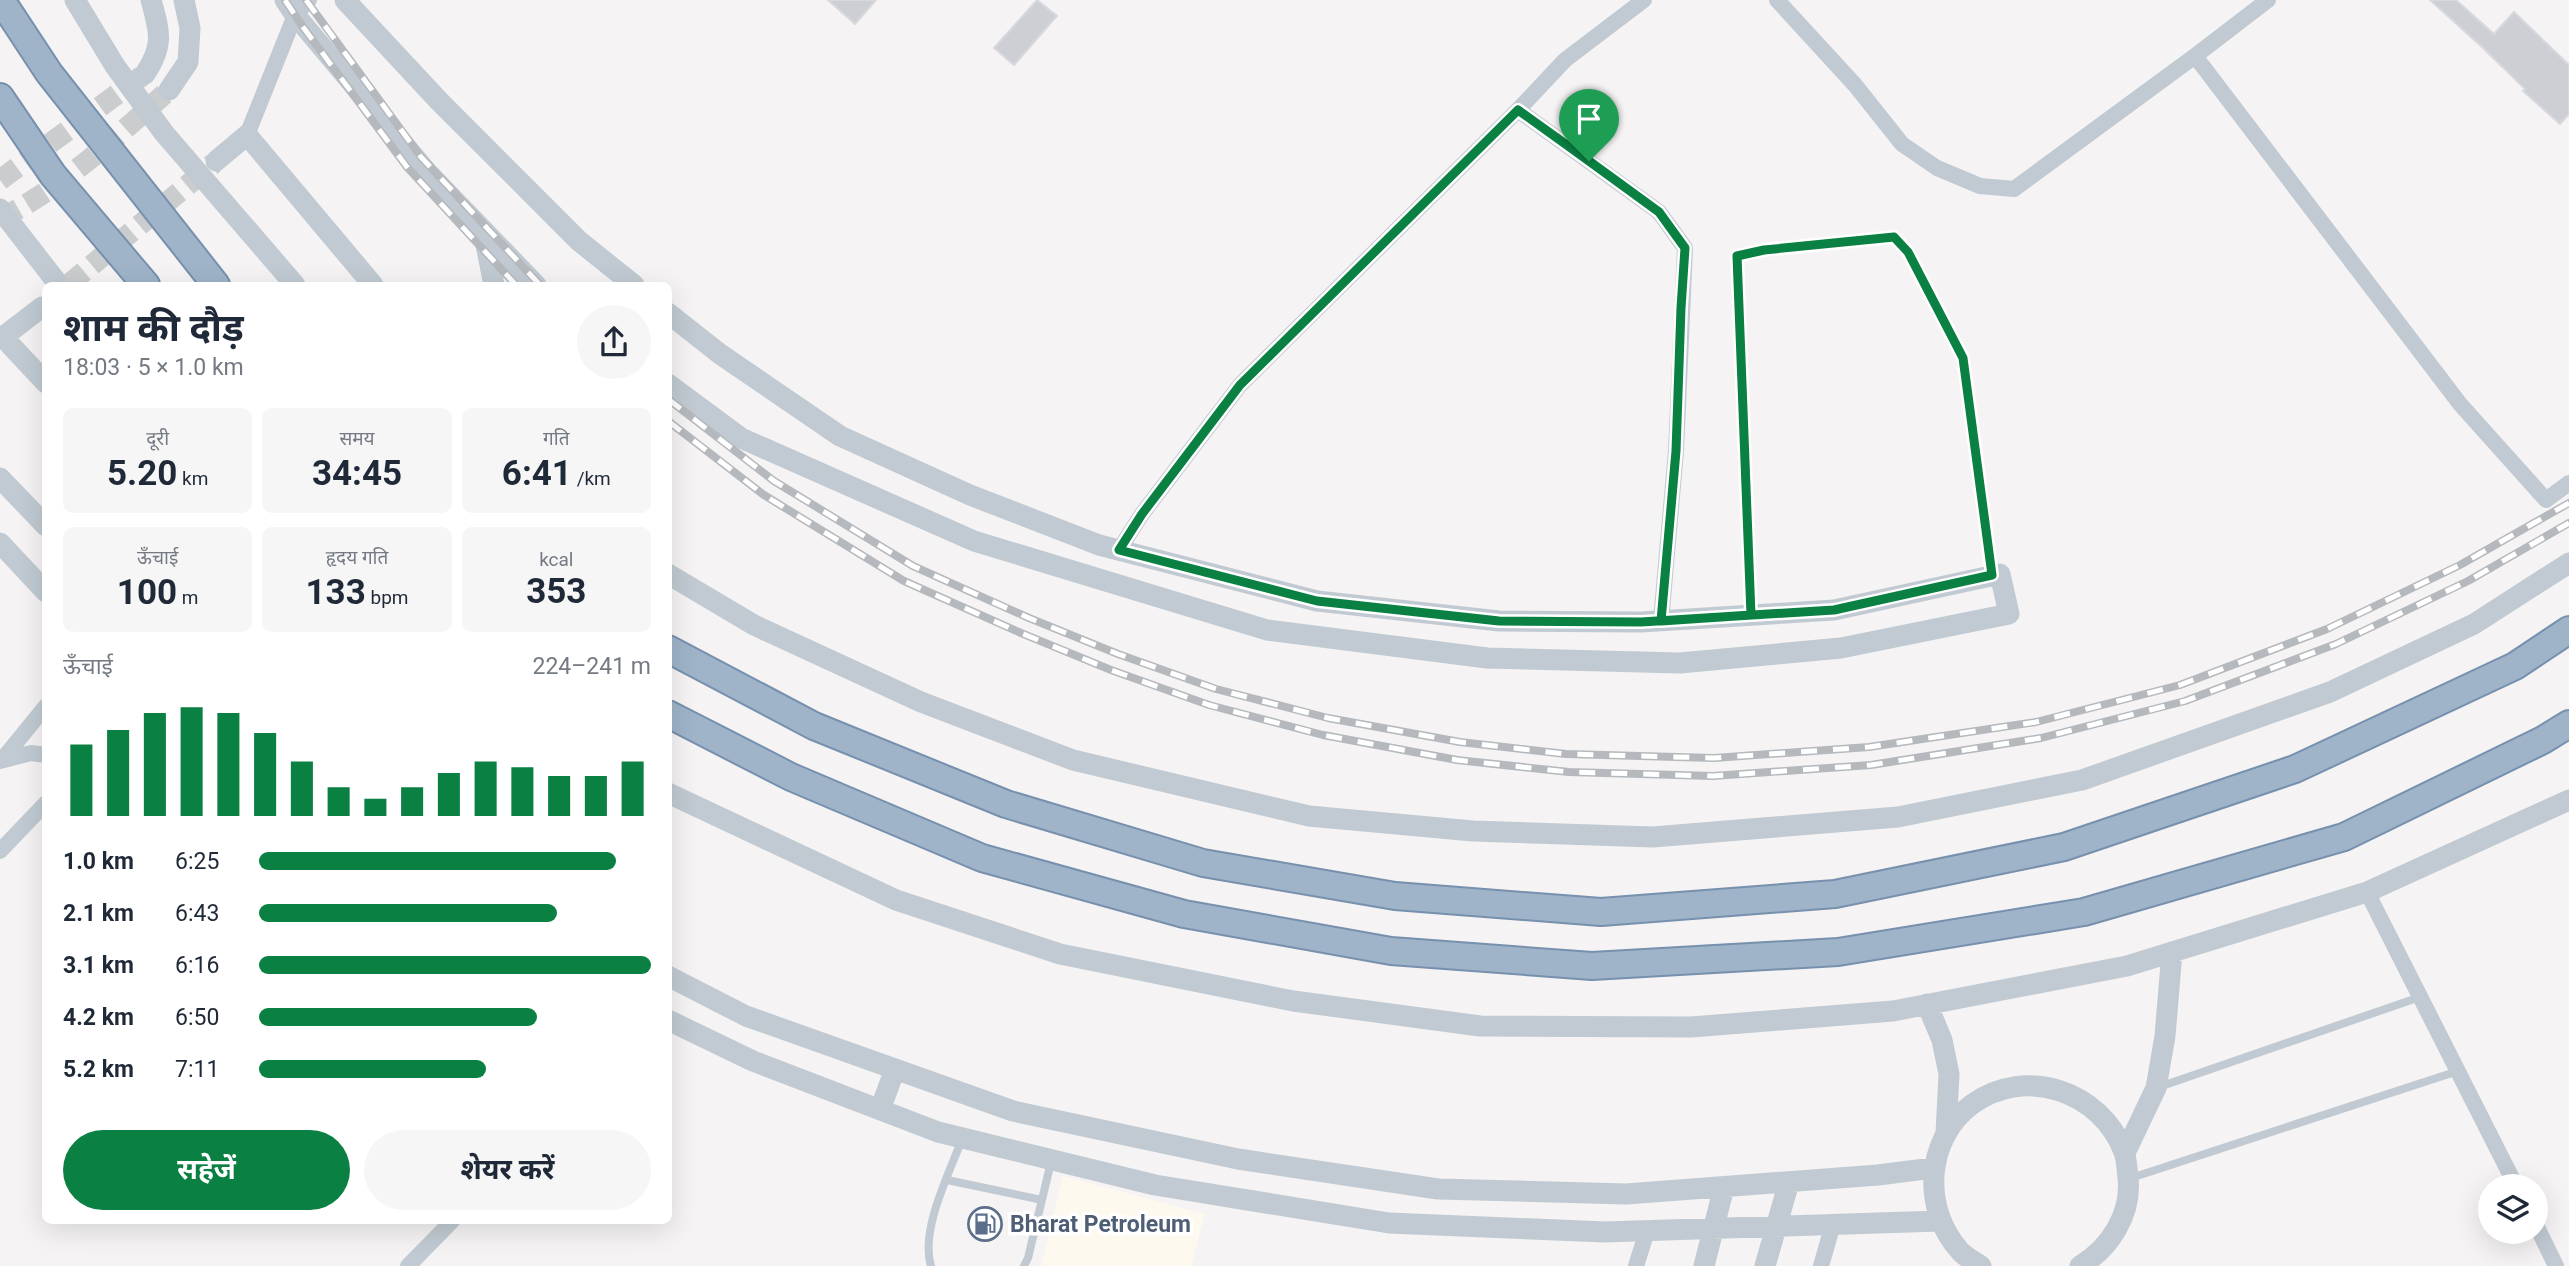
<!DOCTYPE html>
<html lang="hi">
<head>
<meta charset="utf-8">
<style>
  body { margin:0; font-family:Roboto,"Noto Sans Devanagari",sans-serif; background:#f6f6f7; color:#1f2937; height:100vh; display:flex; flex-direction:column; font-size:26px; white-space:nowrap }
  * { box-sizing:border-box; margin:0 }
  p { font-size:23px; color:#747a83 }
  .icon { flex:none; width:38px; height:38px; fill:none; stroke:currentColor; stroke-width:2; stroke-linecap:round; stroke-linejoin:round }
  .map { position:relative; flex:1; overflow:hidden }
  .sheet { position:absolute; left:42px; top:282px; width:630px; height:942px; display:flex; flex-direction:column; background:#fff; border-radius:10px; box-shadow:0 7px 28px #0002 }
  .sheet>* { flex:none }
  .fabs { position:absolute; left:2478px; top:1174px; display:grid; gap:14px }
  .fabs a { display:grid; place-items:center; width:70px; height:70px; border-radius:50%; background:#fff; box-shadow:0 7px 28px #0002; font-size:35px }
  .pin { position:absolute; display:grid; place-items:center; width:60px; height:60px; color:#fff; margin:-72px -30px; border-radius:50% 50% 50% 0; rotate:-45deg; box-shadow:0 0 7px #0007 }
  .pin .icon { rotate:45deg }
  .round { display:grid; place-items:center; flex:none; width:74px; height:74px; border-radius:37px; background:#f6f6f7 }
  .headline { display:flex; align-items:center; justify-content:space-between; height:119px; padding:0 21px }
  h1 { font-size:38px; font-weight:700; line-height:52px }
  .figures { display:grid; grid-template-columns:repeat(3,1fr); gap:10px; height:119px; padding:7px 21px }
  .figures div { display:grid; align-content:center; border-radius:10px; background:#f6f6f7; text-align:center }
  .figures b { font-size:35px; font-weight:700 }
  .figures small { font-size:19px; font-weight:400 }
  .figures p { font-size:19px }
  .chart { height:196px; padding:14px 21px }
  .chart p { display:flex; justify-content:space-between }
  .chart svg { width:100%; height:126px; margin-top:7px; stroke:#0b8043; stroke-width:6 }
  .button { display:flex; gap:14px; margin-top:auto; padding:14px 21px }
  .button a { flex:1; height:80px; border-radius:42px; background:#0b8043; color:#fff; font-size:28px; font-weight:700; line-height:80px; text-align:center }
  .button a+a { background:#f6f6f7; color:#1f2937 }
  ul { padding:0 21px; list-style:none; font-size:23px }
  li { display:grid; grid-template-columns:112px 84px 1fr; align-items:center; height:52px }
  li i { height:18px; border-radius:9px; background:#0b8043 }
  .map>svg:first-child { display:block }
  .commercial { fill:#fdf9ef }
  .building { fill:#cdcfd5; stroke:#d7d9de; stroke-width:2 }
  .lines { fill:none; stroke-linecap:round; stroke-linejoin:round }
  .tertiary-tunnel { stroke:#caccce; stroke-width:21; stroke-dasharray:21 10; stroke-linecap:butt }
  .trunk-casing { stroke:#7690ad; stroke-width:30 }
  .service { stroke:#c1cad2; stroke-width:8 }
  .minor { stroke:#c1cad2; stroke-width:16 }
  .tertiary { stroke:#c1cad2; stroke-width:21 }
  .trunk { stroke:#9fb4c9; stroke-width:26 }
  .rail-casing { stroke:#b5b8bd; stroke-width:8 }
  .rail { stroke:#fff; stroke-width:5; stroke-dasharray:16; stroke-linecap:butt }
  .route-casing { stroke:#fff; stroke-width:14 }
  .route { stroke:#0b8043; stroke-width:9 }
  .labels { text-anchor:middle; stroke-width:7; stroke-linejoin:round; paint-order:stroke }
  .service-label { font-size:23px; font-weight:bold; fill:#4e5e75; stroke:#fff; text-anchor:start }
</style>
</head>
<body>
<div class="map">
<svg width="2569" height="1266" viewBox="0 0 2569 1266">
  <rect width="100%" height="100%" fill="#f5f3f3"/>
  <!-- commercial -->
  <path class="commercial" d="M1063 1176 1205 1214 1191 1266H1041Z"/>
  <!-- building -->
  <path class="building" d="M828 0H876L855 24Z
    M1037 0 1057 16 1014 65 994 48Z
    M2430 0H2456L2494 34 2514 12 2569 65V114L2560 124 2523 91 2525 89 2482 47Z"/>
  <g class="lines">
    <!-- tertiary-tunnel -->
    <path class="tertiary-tunnel" d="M0 180 142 76
      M0 219C64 186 115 138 169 90
      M68 285 214 163"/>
    <!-- trunk casing -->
    <g class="trunk-casing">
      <path id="trunk" d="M1 0 49 73 216 285
        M0 97 53 175 146 285
        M668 649 814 726 1006 804 1203 863 1395 896 1601 912 1835 894 2064 847 2295 769 2515 666 2569 630
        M668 714 791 777 982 858 1184 914 1391 951 1592 966 1838 952 2084 912 2344 837 2543 740 2569 724"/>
    </g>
    <!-- service -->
    <path class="service" d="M1751 614 1737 256 1764 250 1894 237 1908 252 1963 357 1992 575
      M2159 1087 2420 997
      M2131 1178 2458 1071
      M947 1180 1042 1200
      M931 1266C920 1230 949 1174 962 1139
      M1024 1266 1028 1258 1051 1162"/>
    <!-- minor -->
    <path class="minor" d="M1777 0 1855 85 1902 144 1937 168 1980 186 2014 189 2195 56 2268 0
      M2195 56 2460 404 2546 500 2569 483
      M1518 110 1565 60 1644 0
      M247 135 295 15 309 0
      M1119 550 1142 514 1240 385 1518 110 1659 212 1685 248 1676 451 1661 621
      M2 760 46 706
      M0 761 31 753 46 755
      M0 851 46 803
      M2367 892 2516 1186
      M2536 1225 2556 1266
      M408 1266 453 1220
      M1636 1266 1647 1231
      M1821 1266 1833 1224"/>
    <!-- tertiary -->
    <path class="tertiary" d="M75 0 115 66 164 133 295 285
      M285 0 295 15 427 172 536 285
      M345 0 439 101 579 241 634 285
      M145 74C164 45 160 33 151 0
      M169 90 188 62 190 28 184 0
      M216 161 247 135 373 285
      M0 209 59 285
      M483 230 494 285
      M42 307 3 337 46 383
      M668 313 720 354 840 436 970 495 1099 545 1317 601 1499 621 1641 622 1834 610 2000 574 2009 614 1841 648 1680 663 1487 658 1267 630 974 541 741 438 668 384
      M0 478 46 526
      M0 543 46 592
      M668 574 754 625 921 702 1073 760 1309 816 1473 831 1653 837 1898 817 2082 780 2330 692 2474 624 2569 563
      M668 793 896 900 1060 954 1293 1001 1480 1026 1691 1027 1893 1011 2127 966 2367 892 2569 800
      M668 976 746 1016 1013 1111 1238 1159 1438 1189 1626 1194 1878 1175 1933 1168
      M1927 1004 1942 1040 1949 1074 1946 1133
      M668 1020 753 1061 938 1132 1155 1185 1389 1223 1605 1232 1940 1221
      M880 1110 895 1069
      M2125 1153 2156 1088 2165 1036 2172 952
      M1704 1266 1724 1187
      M1765 1266 1789 1182
      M1981 1266C1974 1261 1965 1257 1960 1251 1922 1209 1925 1140 1971 1105 2025 1065 2101 1091 2124 1152 2127 1160 2127 1170 2128 1178 2132 1214 2110 1248 2080 1266"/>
    <!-- trunk -->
    <use href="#trunk" class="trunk"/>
    <!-- rail casing -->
    <g class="rail-casing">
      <path id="rail" d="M285 0 303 27 407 167 516 285
        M306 0 421 157 540 285
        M668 399 774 481 913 566 1029 618 1118 654 1216 689 1328 718 1460 742 1566 754 1714 758 1869 747 2036 722 2180 685 2327 629 2460 565 2569 503
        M668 421 764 495 904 581 1021 633 1111 670 1209 705 1323 735 1457 760 1569 772 1713 776 1871 765 2041 738 2185 701 2336 644 2468 581 2569 523"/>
    </g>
    <!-- rail -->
    <use href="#rail" class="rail"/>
  </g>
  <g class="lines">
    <!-- route casing -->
    <g class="route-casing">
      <path id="route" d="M1589 161 1518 110 1240 385 1142 514 1119 550 1317 601 1499 621 1641 622 1834 610 1992 575 1963 358 1908 252 1894 237 1764 250 1737 256 1751 615 1661 621 1676 451 1681 308 1685 248 1659 212 1589 161"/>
    </g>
    <!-- route -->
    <use href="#route" class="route"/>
  </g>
  <!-- icons -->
  <defs>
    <g id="fuel-ring" transform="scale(1.75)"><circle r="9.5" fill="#fff" stroke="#5c6f8a" stroke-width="1.5"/><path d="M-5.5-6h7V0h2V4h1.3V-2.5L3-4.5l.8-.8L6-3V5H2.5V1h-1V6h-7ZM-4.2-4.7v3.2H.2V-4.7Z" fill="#5c6f8a"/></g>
  </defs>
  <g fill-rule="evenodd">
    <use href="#fuel-ring" x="985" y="1224"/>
  </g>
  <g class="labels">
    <!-- service labels -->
    <g class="service-label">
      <text x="1010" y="1232">Bharat Petroleum</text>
    </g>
  </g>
</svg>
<div class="fabs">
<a><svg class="icon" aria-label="layers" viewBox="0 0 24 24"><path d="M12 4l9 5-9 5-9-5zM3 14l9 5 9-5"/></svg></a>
</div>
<div class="pin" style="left:1589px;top:161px;background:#1e9e55"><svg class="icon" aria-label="arrive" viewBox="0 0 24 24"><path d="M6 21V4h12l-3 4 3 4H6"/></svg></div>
<section class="sheet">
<div class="headline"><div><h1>शाम की दौड़</h1><p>18:03 · 5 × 1.0 km</p></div><a class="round"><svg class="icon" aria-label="share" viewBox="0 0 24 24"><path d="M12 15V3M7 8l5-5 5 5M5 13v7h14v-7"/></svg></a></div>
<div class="figures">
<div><p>दूरी</p><b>5.20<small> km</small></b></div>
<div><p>समय</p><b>34:45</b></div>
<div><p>गति</p><b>6:41<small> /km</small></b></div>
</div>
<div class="figures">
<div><p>ऊँचाई</p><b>100<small> m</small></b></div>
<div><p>हृदय गति</p><b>133<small> bpm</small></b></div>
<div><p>kcal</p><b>353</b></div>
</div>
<div class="chart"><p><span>ऊँचाई</span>224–241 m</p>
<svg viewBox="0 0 160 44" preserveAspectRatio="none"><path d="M5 44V19M15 44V14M25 44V8M35 44V6M45 44V8M55 44V15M65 44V25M75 44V34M85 44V38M95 44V34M105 44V29M115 44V25M125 44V27M135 44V30M145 44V30M155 44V25"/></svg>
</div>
<ul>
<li><b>1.0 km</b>6:25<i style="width:91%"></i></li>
<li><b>2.1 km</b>6:43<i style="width:76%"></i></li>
<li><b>3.1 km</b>6:16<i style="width:100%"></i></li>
<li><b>4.2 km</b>6:50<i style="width:71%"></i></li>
<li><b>5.2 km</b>7:11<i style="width:58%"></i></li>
</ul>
<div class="button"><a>सहेजें</a><a>शेयर करें</a></div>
</section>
</div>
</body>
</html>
